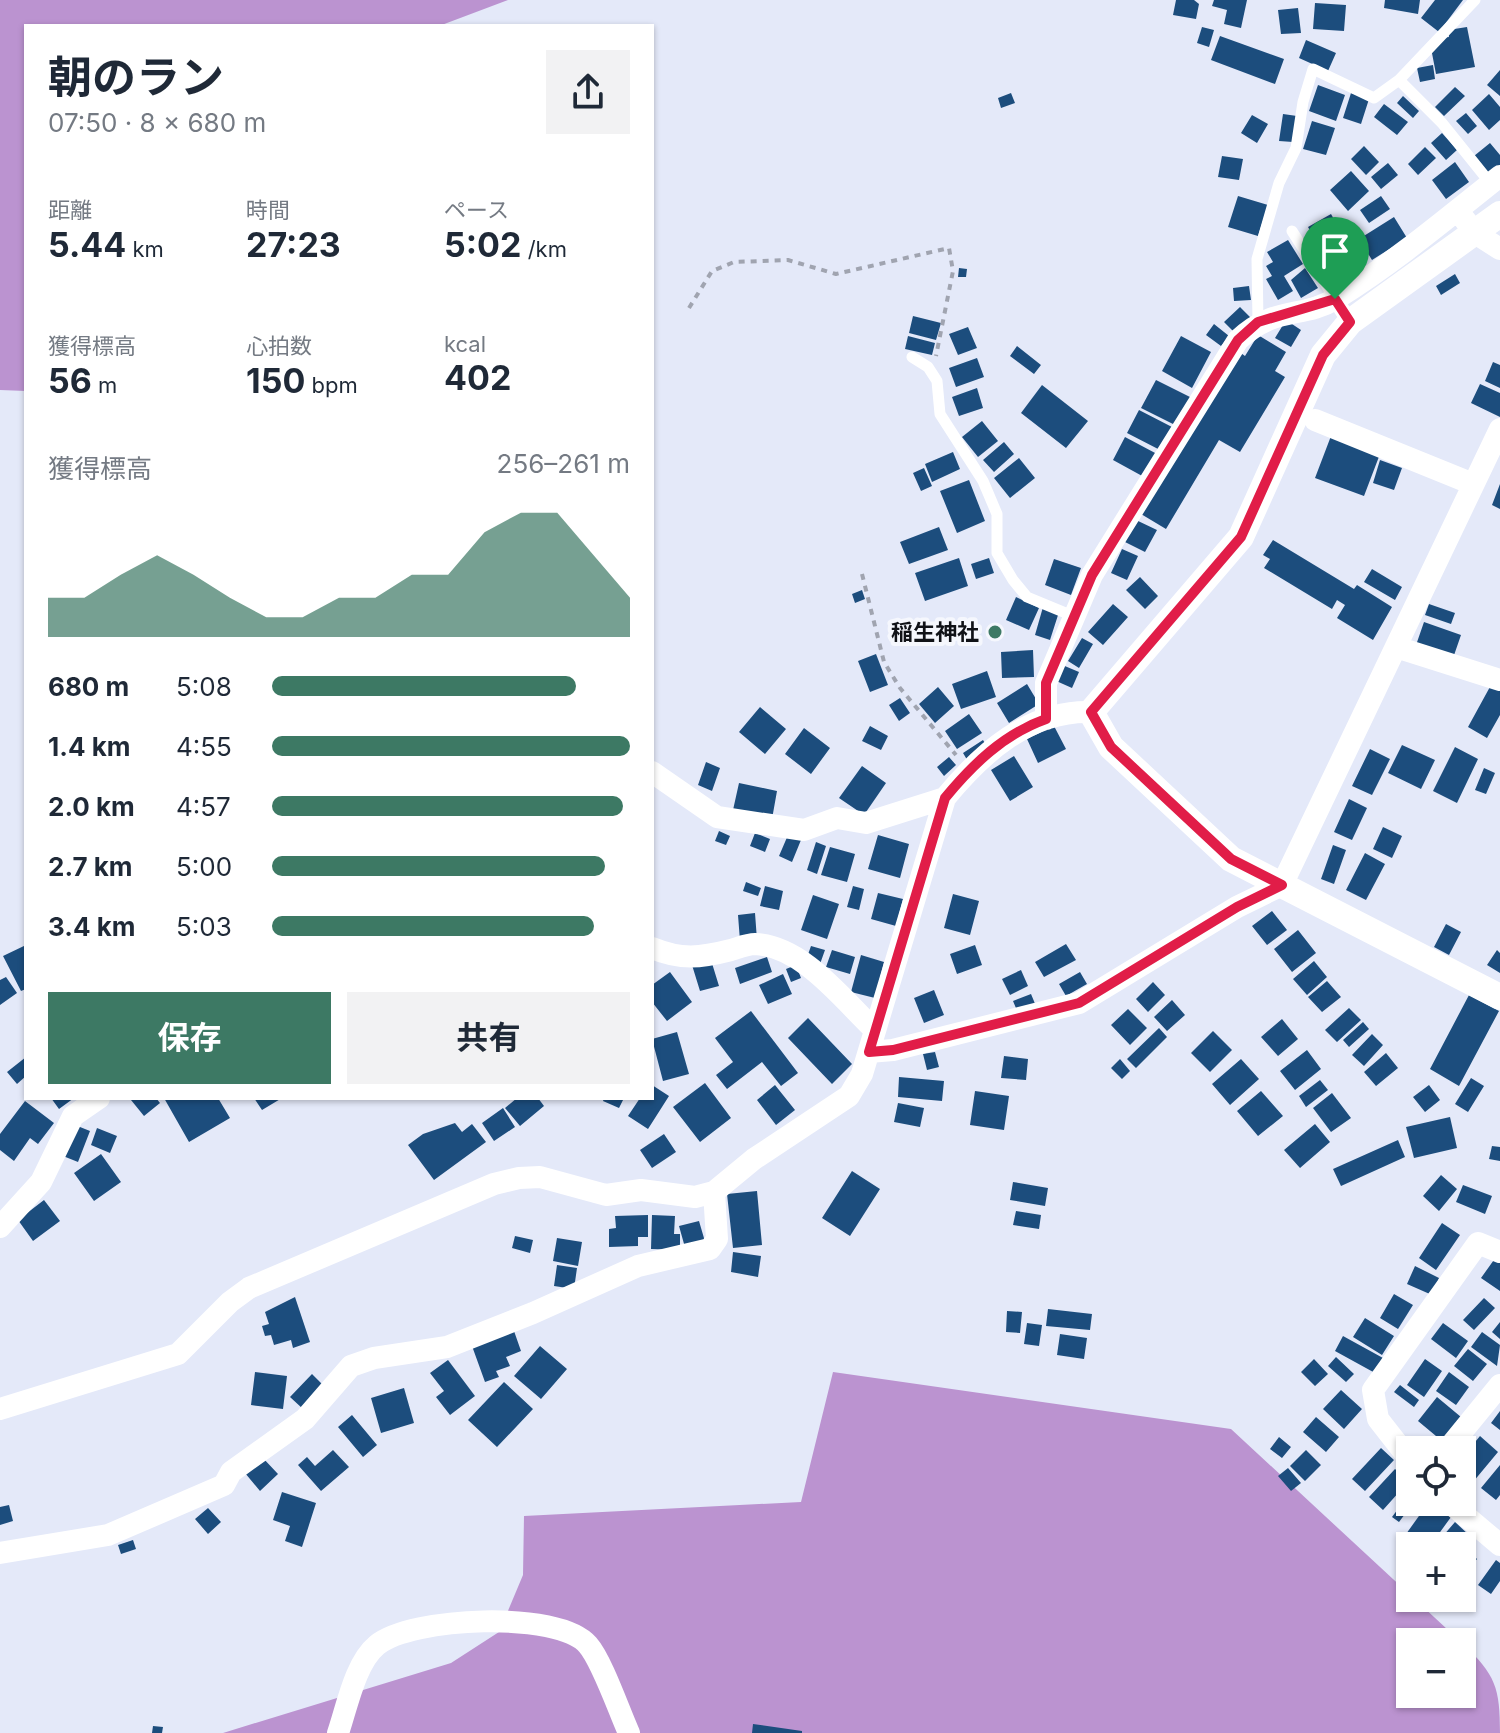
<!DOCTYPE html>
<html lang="ja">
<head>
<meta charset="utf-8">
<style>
  body { margin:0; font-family:Inter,"Noto Sans JP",sans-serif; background:#f2f2f3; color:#1f2937; height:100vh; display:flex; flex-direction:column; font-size:30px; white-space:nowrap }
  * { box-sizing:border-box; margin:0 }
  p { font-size:26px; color:#747a83 }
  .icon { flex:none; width:44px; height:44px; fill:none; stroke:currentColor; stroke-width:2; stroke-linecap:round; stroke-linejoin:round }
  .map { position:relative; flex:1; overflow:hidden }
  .panel { position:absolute; left:24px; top:24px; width:630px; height:1076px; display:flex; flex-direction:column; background:#fff; border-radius:0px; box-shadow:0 2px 6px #0004 }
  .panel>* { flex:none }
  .fabs { position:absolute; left:1396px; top:1436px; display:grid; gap:16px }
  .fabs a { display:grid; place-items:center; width:80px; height:80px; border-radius:0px; background:#fff; box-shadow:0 2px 6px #0004; font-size:40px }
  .pin { position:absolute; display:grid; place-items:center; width:68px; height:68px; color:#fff; margin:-82px -34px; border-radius:50% 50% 50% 0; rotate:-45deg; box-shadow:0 0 8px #0007 }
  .pin .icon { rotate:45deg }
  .round { display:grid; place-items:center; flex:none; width:84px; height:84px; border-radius:0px; background:#f2f2f3 }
  .overview { display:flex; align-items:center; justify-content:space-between; height:136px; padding:0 24px }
  h1 { font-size:44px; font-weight:700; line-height:60px }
  .stats { display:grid; grid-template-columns:repeat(3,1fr); gap:12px; height:136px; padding:8px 24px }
  .stats div { display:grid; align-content:center }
  .stats b { font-size:34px; font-weight:700 }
  .stats small { font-size:22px; font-weight:400 }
  .stats p { font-size:22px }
  .chart { height:224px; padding:16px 24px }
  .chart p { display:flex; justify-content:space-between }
  .chart svg { width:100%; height:144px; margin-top:8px; fill:#3d7964; opacity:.7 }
  .primary-button { display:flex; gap:16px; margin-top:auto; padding:16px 24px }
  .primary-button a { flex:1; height:92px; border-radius:0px; background:#3d7964; color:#fff; font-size:32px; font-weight:700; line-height:92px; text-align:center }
  .primary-button a+a { background:#f2f2f3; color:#1f2937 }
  ul { padding:0 24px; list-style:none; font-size:26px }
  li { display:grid; grid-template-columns:128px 96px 1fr; align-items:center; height:60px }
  li i { height:20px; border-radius:10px; background:#3d7964 }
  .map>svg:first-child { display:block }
  .forest { fill:#bb93d0 }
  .building { fill:#1c4d7d }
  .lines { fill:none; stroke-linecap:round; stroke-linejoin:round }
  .path { stroke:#a0a4b0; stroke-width:4; stroke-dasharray:6 6; stroke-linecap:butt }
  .service { stroke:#fff; stroke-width:11 }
  .minor { stroke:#fff; stroke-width:22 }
  .tertiary { stroke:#fff; stroke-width:26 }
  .route-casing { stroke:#fff; stroke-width:16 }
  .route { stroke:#e11d48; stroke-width:10 }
  .poi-dot { fill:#3d7964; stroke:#f5f7fd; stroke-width:3 }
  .labels { text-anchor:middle; stroke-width:8; stroke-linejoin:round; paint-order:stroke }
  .poi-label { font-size:22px; font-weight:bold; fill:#101217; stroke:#f5f7fd; text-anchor:end }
</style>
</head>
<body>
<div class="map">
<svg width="1500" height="1733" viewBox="0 0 1500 1733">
  <rect width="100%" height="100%" fill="#e4e9f9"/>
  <!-- forest -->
  <path class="forest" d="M0 0H508L439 26H26V391L0 390Z
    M833 1372 1231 1429 1461 1642H1410V1694H1462V1643C1496 1675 1500 1688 1500 1733H223L451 1663 499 1632 523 1575 524 1516 801 1502Z"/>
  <!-- building -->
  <path class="building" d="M1176 0H1194L1199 4 1196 19 1173 15Z
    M1214 0H1247L1241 28 1224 24 1227 10 1212 6Z
    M1385 0H1420L1418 14 1384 8Z
    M1435 0H1463L1439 32 1421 18Z
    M1315 3 1346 5 1344 31 1313 29Z
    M1298 8 1301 33 1281 34 1278 10Z
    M1202 27 1214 30 1209 47 1197 43Z
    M1467 27 1475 67 1436 74 1431 48 1440 38 1449 37 1448 30Z
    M1220 36 1284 59 1275 84 1211 60Z
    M1306 40 1336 53 1328 71 1299 58Z
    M1433 65 1435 79 1420 82 1417 68Z
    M1500 70V96L1487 85Z
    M1318 85 1345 95 1336 121 1309 111Z
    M1455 87 1465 96 1444 116 1435 107Z
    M1011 93 1015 103 1001 108 998 98Z
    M1351 93 1369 99 1361 124 1343 118Z
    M1489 94 1500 107V120L1489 130 1472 110Z
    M1403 96 1419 111 1413 118 1397 103Z
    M1384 104 1408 122 1397 135 1374 117Z
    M1466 113 1477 126 1468 134 1456 121Z
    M1283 114 1297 116 1293 142 1279 141Z
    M1252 115 1268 124 1257 143 1241 133Z
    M1312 121 1335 128 1326 155 1303 149Z
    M1442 133 1457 150 1446 160 1431 143Z
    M1490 143 1500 155V165L1489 174 1474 156Z
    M1364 146 1379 162 1366 175 1351 159Z
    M1425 147 1436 158 1418 175 1408 164Z
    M1222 156 1243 159 1239 180 1218 177Z
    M1455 162 1469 182 1446 199 1432 180Z
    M1388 163 1398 175 1381 189 1371 177Z
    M1351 171 1369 191 1348 211 1330 190Z
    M1238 196 1268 205 1258 236 1228 227Z
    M1381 196 1390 209 1369 223 1360 210Z
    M1331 214 1345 239 1322 252 1308 227Z
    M1394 217 1407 238 1372 260 1359 239Z
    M1288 240 1303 264 1284 276 1293 291 1278 300 1266 279 1272 276 1266 266 1273 262 1267 252Z
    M1354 243 1366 262 1344 275 1332 256Z
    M959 268 967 269 966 277H958Z
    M1305 268 1318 288 1301 298 1291 280Z
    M1455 274 1460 283 1441 295 1436 286Z
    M1249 286 1251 300 1234 301 1233 288Z
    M1240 307 1251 318 1235 333 1224 322Z
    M913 316 941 323 936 340 909 333Z
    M1286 320 1301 330 1291 347 1275 338Z
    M1214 324 1229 336 1221 346 1206 335Z
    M968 327 977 348 958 355 949 334Z
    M1258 335 1286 352 1275 371 1285 377 1240 452 1219 440 1166 529 1141 514 1238 351 1245 356Z
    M908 336 935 343 932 355 905 349Z
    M1181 336 1211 352 1192 388 1162 371Z
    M1017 346 1041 365 1034 374 1010 356Z
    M977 358 984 377 956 387 949 368Z
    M1493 362 1500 365V388L1485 381Z
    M1156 380 1192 398 1177 426 1141 408Z
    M1480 384 1500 393V417L1471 403Z
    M1042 385 1088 421 1066 448 1021 413Z
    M977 388 983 408 959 416 952 397Z
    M1139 410 1172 427 1160 450 1127 433Z
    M982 421 998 441 978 457 962 437Z
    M1331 436 1380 454 1364 496 1315 478Z
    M1125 437 1157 454 1144 477 1113 460Z
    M1004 442 1014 454 994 472 983 460Z
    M953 452 960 469 932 482 925 464Z
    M1019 458 1035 478 1010 498 994 478Z
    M1380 460 1402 468 1394 490 1373 483Z
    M924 468 932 486 921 491 913 473Z
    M969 480 985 521 957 533 940 491Z
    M1500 484V509L1492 505Z
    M1136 520 1157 530 1145 552 1125 542Z
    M939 527 948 550 909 564 900 542Z
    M1273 540 1354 589 1357 585 1392 607 1373 640 1337 618 1345 605 1337 600 1332 609 1264 568 1270 559 1263 555Z
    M1122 549 1138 556 1127 580 1111 573Z
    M959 558 968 586 925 601 915 573Z
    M989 558 994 573 976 579 971 564Z
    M1054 559 1081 568 1071 595 1045 585Z
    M1372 569 1402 587 1395 600 1364 582Z
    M1140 577 1158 596 1145 609 1126 590Z
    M862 590 865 599 855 603 852 594Z
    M1016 597 1039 608 1029 630 1006 620Z
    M1113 604 1128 617 1103 645 1088 632Z
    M1429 604 1455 613 1451 624 1425 615Z
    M1043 607 1059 612 1050 640 1035 635Z
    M1424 622 1461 635 1452 661 1415 648Z
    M1082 638 1093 644 1079 668 1068 661Z
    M1033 650 1034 677 1002 678 1001 652Z
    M876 654 888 685 870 692 858 661Z
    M1060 664 1079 672 1072 688 1054 680Z
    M987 671 996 697 961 709 952 684Z
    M1027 684 1039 704 1009 723 997 703Z
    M1491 685 1500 690V715L1487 738 1468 727Z
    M938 687 954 706 935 723 919 704Z
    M900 698 910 713 899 721 889 705Z
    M760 707 786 729 765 754 739 732Z
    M969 714 982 733 957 749 945 731Z
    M870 726 888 736 881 750 862 741Z
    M1054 726 1066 749 1038 763 1027 739Z
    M804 728 830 748 811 774 785 754Z
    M983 740 989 750 969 763 963 753Z
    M1402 745 1435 760 1421 789 1388 773Z
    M1455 747 1478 759 1457 803 1433 791Z
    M1370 749 1390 759 1372 795 1352 786Z
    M1014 756 1033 787 1010 801 991 770Z
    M949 757 956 765 944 776 937 767Z
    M706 762 720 768 712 791 698 785Z
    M862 766 886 783 864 815 839 798Z
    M1484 768 1495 773 1486 794 1475 790Z
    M739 783 777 791 772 819 733 810Z
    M1349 799 1367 808 1352 840 1334 832Z
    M1383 827 1402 836 1392 858 1373 849Z
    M719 831 730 836 726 845 715 841Z
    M755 833 770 839 765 852 750 846Z
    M788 835 801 840 792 862 779 856Z
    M878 835 909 844 900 878 868 869Z
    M816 842 826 846 817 874 807 870Z
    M1333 845 1346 850 1334 884 1321 879Z
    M830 847 855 854 847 882 821 875Z
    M1365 853 1385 864 1366 900 1346 890Z
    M746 882 761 888 758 896 743 891Z
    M765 886 783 891 779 910 760 906Z
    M853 886 864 889 859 910 847 907Z
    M878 893 903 899 896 926 871 919Z
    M953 894 979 901 970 935 944 928Z
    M813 895 839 904 827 939 801 930Z
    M1272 911 1287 930 1267 945 1252 926Z
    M755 913 757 940 740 941 738 915Z
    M1446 924 1461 932 1449 955 1434 947Z
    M1298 930 1316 953 1292 972 1274 949Z
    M1066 944 1076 960 1044 977 1035 962Z
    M26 945V989L21 991 3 956Z
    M975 945 982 965 957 974 950 954Z
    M811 946 825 950 820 964 806 960Z
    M832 950 855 957 850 974 826 967Z
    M1497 950 1500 953V973L1487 965Z
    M861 955 884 962 875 998 851 992Z
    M767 957 772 972 740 984 735 968Z
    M711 960 719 986 700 991 692 965Z
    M1314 961 1327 977 1307 995 1293 979Z
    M796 965 801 978 791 982 786 969Z
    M1021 970 1028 986 1010 995 1002 979Z
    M670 972 692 1002 667 1021 652 1002V985Z
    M1080 972 1087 984 1066 996 1059 984Z
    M783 974 792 994 768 1004 759 985Z
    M6 977 17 993 0 1005V980Z
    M1327 981 1341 997 1322 1012 1308 997Z
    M1153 982 1165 995 1148 1012 1136 999Z
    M934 990 944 1015 924 1023 914 998Z
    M1031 994 1036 1006 1018 1013 1013 1001Z
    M1469 995 1499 1011 1459 1086 1430 1069Z
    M1172 1000 1185 1015 1167 1031 1154 1017Z
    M1349 1008 1361 1020 1337 1042 1325 1030Z
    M1128 1009 1147 1028 1130 1045 1111 1025Z
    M751 1011 798 1073 781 1086 762 1062 727 1089 716 1075 733 1062 715 1038Z
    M808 1018 852 1064 832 1084 788 1038Z
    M1282 1019 1298 1039 1278 1056 1261 1037Z
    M1363 1022 1369 1029 1349 1047 1343 1040Z
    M1159 1028 1167 1037 1136 1068 1127 1059Z
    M1213 1031 1232 1050 1210 1072 1191 1053Z
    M677 1032 689 1074 663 1081 652 1039Z
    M1372 1034 1383 1045 1364 1066 1352 1055Z
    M1307 1050 1321 1069 1295 1090 1280 1071Z
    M935 1052 939 1067 927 1070 923 1054Z
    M1386 1053 1398 1068 1376 1086 1364 1072Z
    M1004 1056 1028 1059 1026 1080 1001 1078Z
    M26 1057V1076L17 1084 7 1072Z
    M1120 1059 1130 1071 1122 1079 1111 1068Z
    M1241 1059 1259 1079 1230 1105 1212 1084Z
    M899 1077 944 1081 942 1101 898 1097Z
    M1471 1078 1484 1086 1468 1112 1455 1104Z
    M1320 1080 1328 1090 1306 1107 1299 1096Z
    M705 1083 731 1118 700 1142 673 1107Z
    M652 1085 669 1096 648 1129 628 1116 640 1098H652Z
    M775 1085 795 1110 776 1125 757 1100Z
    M1429 1085 1440 1100 1425 1112 1413 1097Z
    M975 1091 1009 1096 1004 1130 970 1125Z
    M1261 1091 1283 1116 1258 1136 1237 1111Z
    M1332 1093 1351 1118 1331 1132 1313 1108Z
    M51 1098H74L59 1109Z
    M133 1098H156L160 1103 144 1116 131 1100Z
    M164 1098H218L230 1118 189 1142Z
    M254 1098H282L262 1110Z
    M517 1098H538L544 1106 520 1126 505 1108Z
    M604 1098H624L619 1108 603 1101Z
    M25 1101 54 1123 38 1144 30 1138 14 1161 0 1150V1134Z
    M898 1103 924 1108 920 1127 894 1122Z
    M503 1108 515 1127 494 1141 482 1123Z
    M1450 1117 1457 1148 1414 1158 1406 1127Z
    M455 1123 462 1132 472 1124 486 1142 434 1180 408 1145 423 1134Z
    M1315 1124 1330 1142 1300 1168 1284 1150Z
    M75 1125 90 1131 78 1162 63 1156Z
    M97 1128 117 1136 110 1153 91 1145Z
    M664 1134 676 1152 652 1168 640 1150Z
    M1398 1140 1405 1157 1341 1186 1333 1169Z
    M1492 1146 1500 1147V1161L1489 1159Z
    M101 1154 121 1182 94 1201 74 1173Z
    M852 1171 880 1189 850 1236 822 1218Z
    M1441 1175 1457 1189 1439 1211 1423 1196Z
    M1013 1182 1048 1188 1045 1206 1010 1200Z
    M1463 1185 1492 1196 1485 1214 1456 1202Z
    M757 1191 762 1245 733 1248 727 1194Z
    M44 1200 60 1221 33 1241 18 1220Z
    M1016 1211 1041 1215 1039 1229 1013 1225Z
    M648 1215V1237H638V1246L609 1247V1229L616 1228 615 1216Z
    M652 1215 675 1216 674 1234H680V1250L651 1249Z
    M699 1221 706 1245 686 1251 679 1226Z
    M1442 1223 1460 1235 1436 1270 1419 1258Z
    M515 1236 533 1240 530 1253 512 1248Z
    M557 1238 582 1242 578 1266 553 1261Z
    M733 1252 761 1256 758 1277 731 1272Z
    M1496 1257 1500 1259V1291L1481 1278Z
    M557 1265 577 1268 574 1289 554 1286Z
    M1415 1266 1439 1278 1432 1295 1407 1284Z
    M1394 1294 1413 1305 1398 1329 1380 1318Z
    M295 1297 310 1342 293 1348 291 1340 274 1345 271 1335 265 1336 262 1326 269 1324 265 1312Z
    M1484 1298 1495 1308 1474 1330 1463 1320Z
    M1048 1309 1092 1314 1090 1330 1046 1326Z
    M1007 1311 1022 1312 1020 1333 1006 1332Z
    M1365 1318 1394 1336 1382 1355 1353 1337Z
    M1500 1322V1339L1492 1332Z
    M1027 1323 1042 1325 1039 1346 1024 1344Z
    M1443 1323 1468 1341 1456 1358 1431 1339Z
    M514 1331 521 1351 506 1357 510 1366 496 1371 499 1377 485 1382 472 1346Z
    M1482 1332 1500 1345 1497 1366 1471 1347Z
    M1060 1334 1087 1338 1084 1359 1057 1355Z
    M1343 1336 1383 1358 1375 1373 1335 1351Z
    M540 1346 567 1369 541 1399 514 1376Z
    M1468 1349 1487 1364 1473 1381 1454 1366Z
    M1336 1357 1354 1374 1346 1382 1328 1366Z
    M1314 1359 1328 1374 1315 1386 1301 1372Z
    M1425 1359 1442 1371 1424 1397 1407 1385Z
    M448 1360 475 1396 450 1415 436 1397 444 1391 430 1373Z
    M255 1372 287 1376 283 1409 251 1405Z
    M1449 1372 1469 1387 1456 1405 1436 1391Z
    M312 1374 325 1387 303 1409 290 1397Z
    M504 1382 533 1409 497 1447 468 1420Z
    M1400 1385 1419 1400 1414 1407 1394 1392Z
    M404 1388 414 1423 381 1433 371 1398Z
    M1341 1390 1362 1409 1344 1429 1323 1409Z
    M1437 1397 1461 1417 1442 1441 1418 1421Z
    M1500 1411V1430L1491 1423Z
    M352 1415 377 1445 363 1457 338 1427Z
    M1316 1417 1339 1437 1326 1452 1303 1432Z
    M1480 1436 1498 1452 1473 1482 1462 1473V1458Z
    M1279 1437 1291 1447 1282 1458 1270 1449Z
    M1381 1448 1394 1460 1365 1491 1352 1479Z
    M333 1450 349 1467 321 1491 298 1465 307 1457 315 1466Z
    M1306 1450 1321 1465 1305 1481 1290 1466Z
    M262 1457 278 1474 260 1491 245 1473Z
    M1500 1465V1495L1496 1500 1481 1488Z
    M1288 1468 1301 1483 1291 1491 1278 1476Z
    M1395 1469 1409 1481 1383 1510 1369 1497Z
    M282 1492 316 1503 302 1547 285 1541 290 1526 273 1520Z
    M1410 1493V1502H1414L1399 1522 1392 1517Z
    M1429 1502 1451 1517 1430 1546H1422L1406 1534Z
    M9 1505 13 1521 0 1525V1507Z
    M208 1508 221 1522 208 1534 195 1519Z
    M1455 1522 1469 1535 1459 1546H1439L1436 1544Z
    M133 1540 136 1549 121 1554 118 1545Z
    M1466 1548 1477 1559 1464 1574 1462 1553Z
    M1496 1560 1500 1563V1581L1491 1594 1478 1585Z
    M753 1724 802 1731V1733H752Z
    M153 1726 163 1727 162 1733H152Z"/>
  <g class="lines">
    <!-- path -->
    <path class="path" d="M689 308 712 271 734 262 788 260 836 274 949 248 953 271 936 356
      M862 574 884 662 900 688 956 755"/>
    <!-- service -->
    <path class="service" d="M1475 0 1399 80 1442 123 1491 184
      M1292 231 1349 321
      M1258 322 1257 259 1279 183 1296 148 1303 102 1313 69 1374 98 1399 80
      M912 357 928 367 937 381 940 414 983 481 997 514V553L1013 580 1027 597 1073 616"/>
    <!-- minor -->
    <path class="minor" d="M1465 220 1475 233 1500 249
      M1315 420 1473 484
      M1396 647 1500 680
      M1046 719V683L1092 575 1238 340C1277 304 1301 320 1337 298 1395 262 1447 218 1500 176
      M652 772 717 817 804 830 837 818 866 823 945 798
      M652 948C681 960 700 958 731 950 738 948 747 944 755 944 803 946 843 1000 875 1030
      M869 1052 893 1050 1079 1003 1237 907 1282 885 1500 429
      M0 1227 41 1182 73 1116 99 1098
      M0 1409 178 1354 230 1302 249 1288 494 1184 519 1178 540 1177 606 1195 641 1190 695 1197 714 1192 754 1159 849 1096 862 1074 945 798C982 753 1029 710 1091 712
      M1447 1450 1500 1385
      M1410 1460 1378 1419 1373 1390 1478 1243 1500 1252
      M1449 1502 1500 1545
      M0 1553 108 1535 224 1485 231 1472 305 1419 351 1366 374 1358 447 1347 533 1313 638 1266 710 1249 717 1239 714 1192
      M338 1733C347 1707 355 1663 377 1645 411 1617 558 1610 588 1645 602 1661 619 1711 629 1733"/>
    <!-- tertiary -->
    <path class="tertiary" d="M1500 214 1350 322 1323 355 1241 537 1091 712 1111 747 1231 859 1500 997"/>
  </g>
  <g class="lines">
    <!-- route casing -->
    <g class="route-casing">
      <path id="route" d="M1335 299 1350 322 1323 355 1241 537 1091 712 1111 747 1231 859 1282 885 1237 907 1079 1003 893 1050 869 1052 945 798C973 764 1004 734 1046 719V683L1092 575 1238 340 1258 322Z"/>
    </g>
    <!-- route -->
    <use href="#route" class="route"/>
  </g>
  <!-- markers -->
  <circle class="poi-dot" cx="995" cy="632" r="8"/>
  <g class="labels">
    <!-- poi labels -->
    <g class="poi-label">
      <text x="979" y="640">稲生神社</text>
    </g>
  </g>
</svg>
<div class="fabs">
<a><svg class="icon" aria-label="locate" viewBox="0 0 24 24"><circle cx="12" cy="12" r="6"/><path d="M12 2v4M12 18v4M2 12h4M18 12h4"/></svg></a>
<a>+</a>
<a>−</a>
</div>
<div class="pin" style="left:1335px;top:299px;background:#1e9e55"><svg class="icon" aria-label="arrive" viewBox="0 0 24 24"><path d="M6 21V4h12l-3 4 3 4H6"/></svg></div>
<section class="panel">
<div class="overview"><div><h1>朝のラン</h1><p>07:50 · 8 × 680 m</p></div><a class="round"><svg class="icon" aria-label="share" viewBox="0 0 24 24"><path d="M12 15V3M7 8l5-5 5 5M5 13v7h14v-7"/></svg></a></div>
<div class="stats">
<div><p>距離</p><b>5.44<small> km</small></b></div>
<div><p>時間</p><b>27:23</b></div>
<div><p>ペース</p><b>5:02<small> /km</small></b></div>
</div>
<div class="stats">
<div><p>獲得標高</p><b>56<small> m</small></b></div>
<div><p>心拍数</p><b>150<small> bpm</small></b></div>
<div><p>kcal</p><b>402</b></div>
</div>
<div class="chart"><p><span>獲得標高</span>256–261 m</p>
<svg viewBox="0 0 160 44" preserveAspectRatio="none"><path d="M0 44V32L10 32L20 25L30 19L40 25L50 32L60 38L70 38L80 32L90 32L100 25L110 25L120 12L130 6L140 6L150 19L160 32V44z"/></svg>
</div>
<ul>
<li><b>680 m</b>5:08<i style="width:85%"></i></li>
<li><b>1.4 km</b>4:55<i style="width:100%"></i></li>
<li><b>2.0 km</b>4:57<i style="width:98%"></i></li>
<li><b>2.7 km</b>5:00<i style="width:93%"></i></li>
<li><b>3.4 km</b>5:03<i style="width:90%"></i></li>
</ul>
<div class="primary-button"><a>保存</a><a>共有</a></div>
</section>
</div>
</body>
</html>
